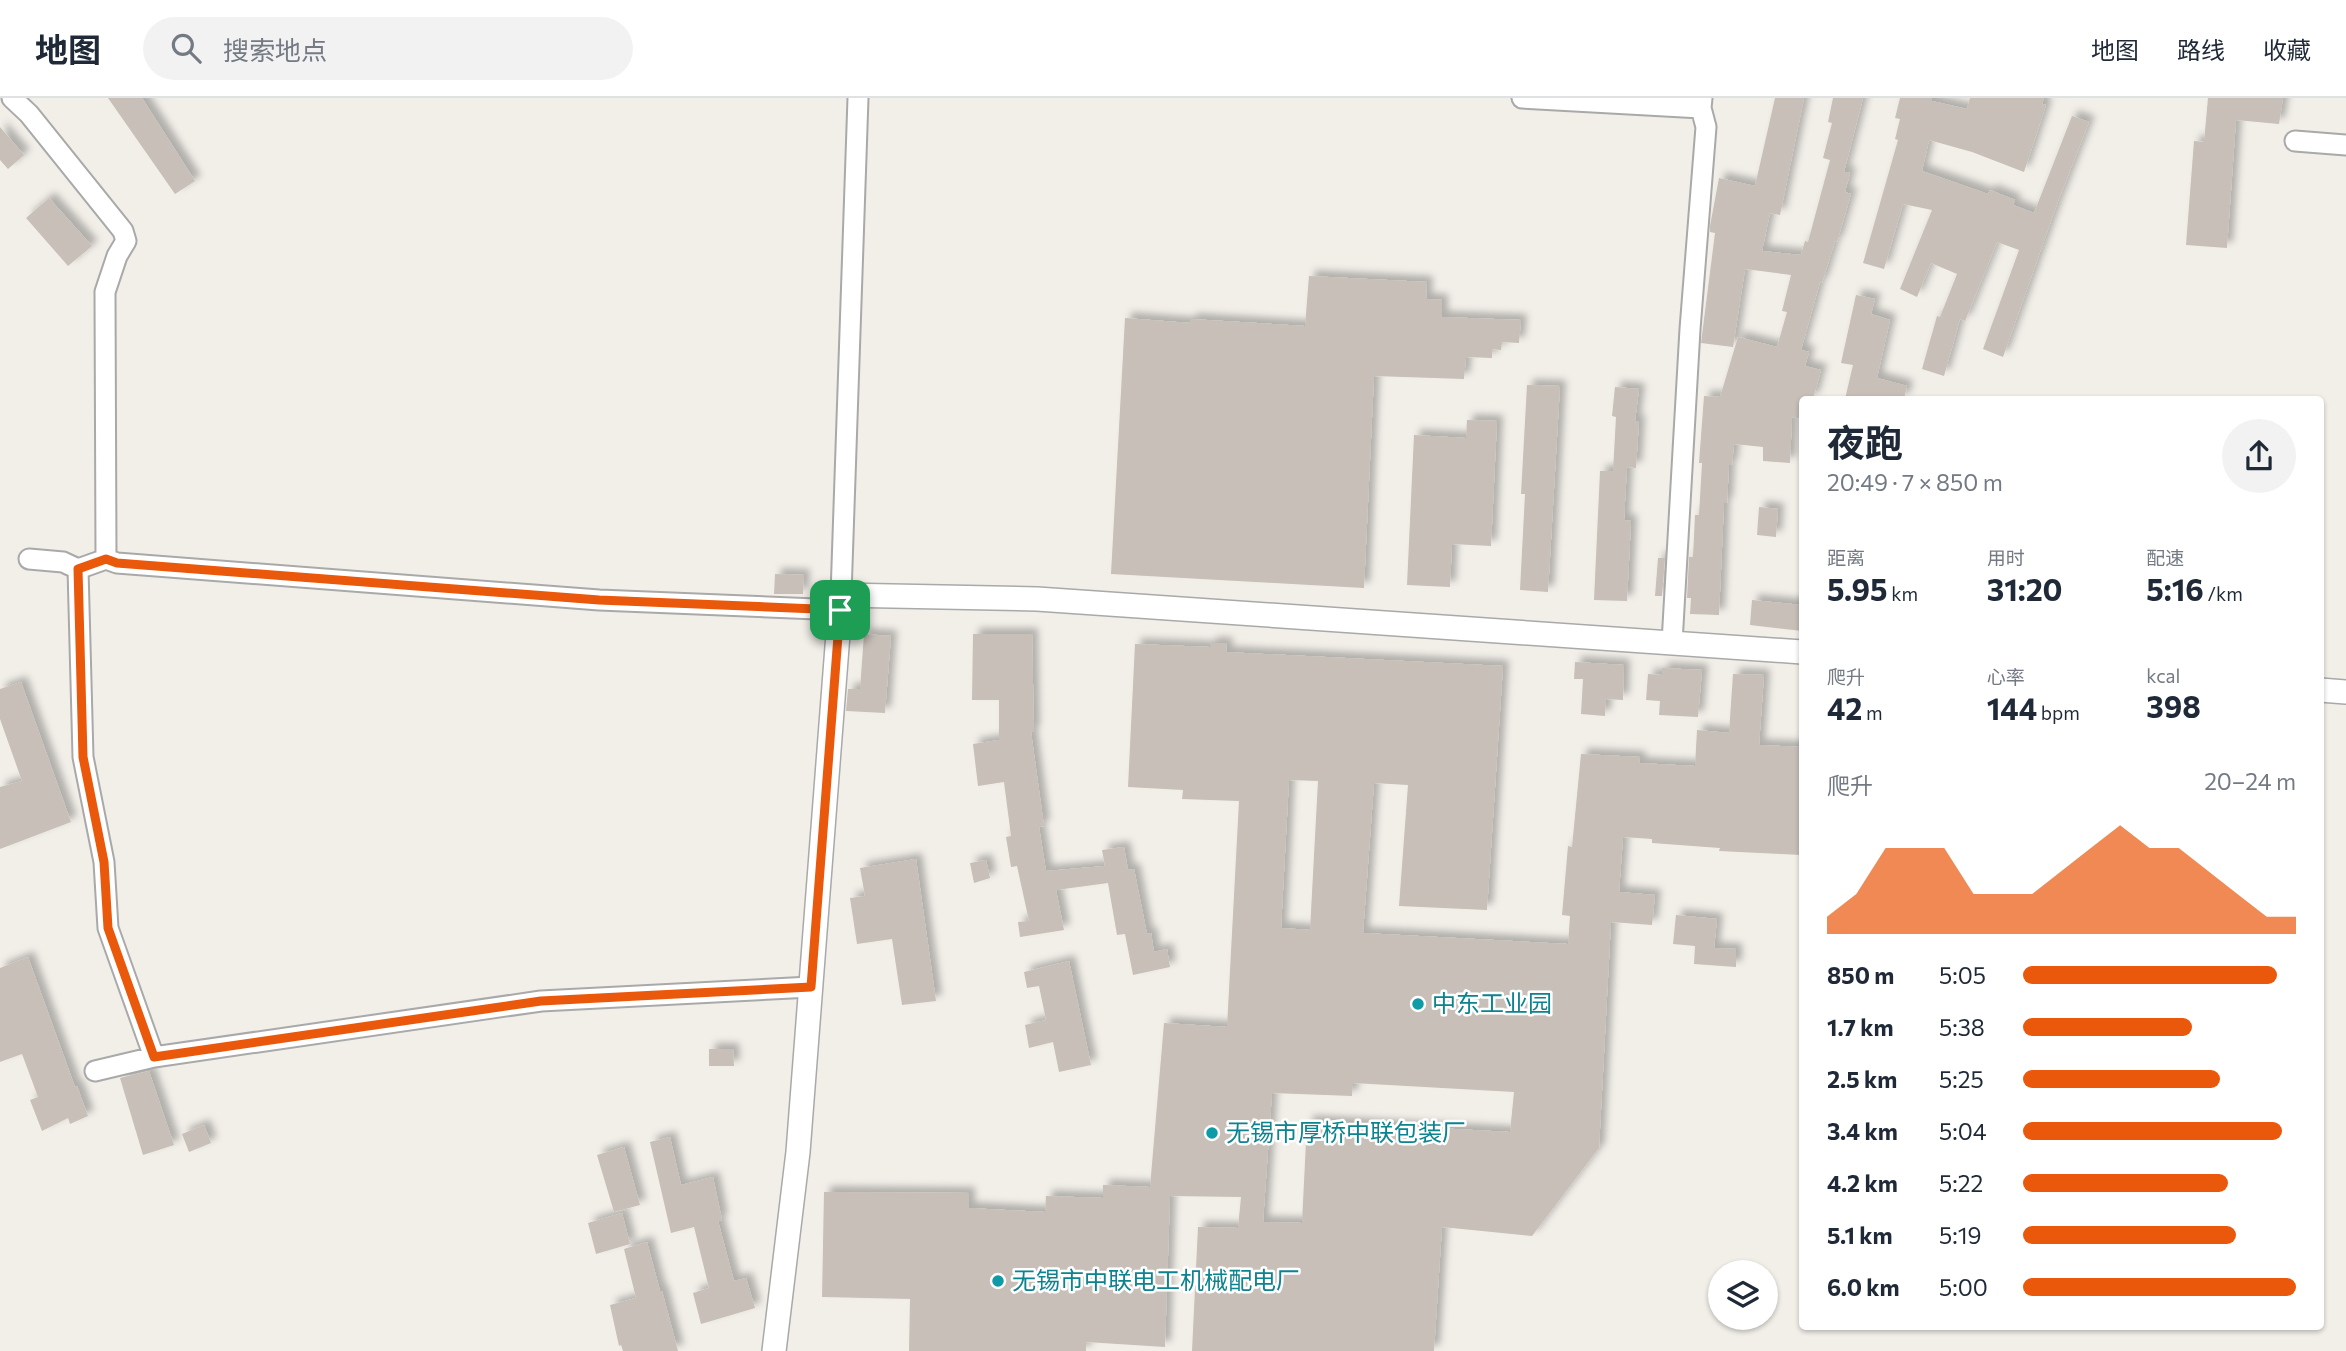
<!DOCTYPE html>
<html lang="zh">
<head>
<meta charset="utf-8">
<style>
  body { margin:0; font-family:Commissioner,"Noto Sans SC",sans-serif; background:#f2f2f3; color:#1f2937; height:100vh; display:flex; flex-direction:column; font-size:26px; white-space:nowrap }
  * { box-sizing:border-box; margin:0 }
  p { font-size:23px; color:#747a83 }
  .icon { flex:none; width:38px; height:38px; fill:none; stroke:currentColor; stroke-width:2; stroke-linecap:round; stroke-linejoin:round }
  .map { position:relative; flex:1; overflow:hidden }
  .panel { position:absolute; left:1799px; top:298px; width:525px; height:934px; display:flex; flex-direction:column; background:#fff; border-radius:7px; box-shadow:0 2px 5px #0004 }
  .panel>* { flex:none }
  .controls { position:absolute; left:1708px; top:1162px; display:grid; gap:14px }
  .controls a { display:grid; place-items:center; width:70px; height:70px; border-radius:50%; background:#fff; box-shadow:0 2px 5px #0004; font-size:35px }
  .pin { position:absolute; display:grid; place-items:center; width:60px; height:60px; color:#fff; margin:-30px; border-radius:14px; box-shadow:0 4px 10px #0006 }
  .round { display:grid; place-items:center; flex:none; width:74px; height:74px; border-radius:37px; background:#f2f2f3 }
  .overview { display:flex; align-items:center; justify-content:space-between; height:119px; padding:0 28px }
  h1 { font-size:38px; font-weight:700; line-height:52px }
  .figures { display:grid; grid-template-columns:repeat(3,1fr); gap:10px; height:119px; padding:7px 28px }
  .figures div { display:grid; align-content:center }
  .figures b { font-size:30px; font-weight:700 }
  .figures small { font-size:19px; font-weight:400 }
  .figures p { font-size:19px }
  .chart { height:196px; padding:14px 28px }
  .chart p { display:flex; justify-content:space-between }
  .chart svg { width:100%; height:126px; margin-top:7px; fill:#ea580c; opacity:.7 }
  ul { padding:0 28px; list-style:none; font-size:23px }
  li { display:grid; grid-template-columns:112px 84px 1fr; align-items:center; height:52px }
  li i { height:18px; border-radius:9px; background:#ea580c }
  header { display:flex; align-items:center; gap:42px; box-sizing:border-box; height:98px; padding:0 35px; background:#fff; border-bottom:2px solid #e0e1e3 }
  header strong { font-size:33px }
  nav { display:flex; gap:38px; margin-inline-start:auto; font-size:24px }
  .search { width:490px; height:63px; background:#f2f2f3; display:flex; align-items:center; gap:18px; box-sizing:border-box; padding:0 24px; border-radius:38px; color:#747a83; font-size:26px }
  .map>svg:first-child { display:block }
  .building { fill:#c7bfb8; fill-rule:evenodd; filter:url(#shadow) }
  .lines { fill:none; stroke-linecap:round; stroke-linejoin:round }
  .minor-casing { stroke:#a9a9a9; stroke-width:23 }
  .tertiary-casing { stroke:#a9a9a9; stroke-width:26 }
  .minor { stroke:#fff; stroke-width:19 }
  .tertiary { stroke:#fff; stroke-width:23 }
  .route-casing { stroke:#fff; stroke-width:14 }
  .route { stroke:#ea580c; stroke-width:9 }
  .culture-dot { fill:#0f9aa8; stroke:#fff; stroke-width:2.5 }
  .labels { text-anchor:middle; stroke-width:5; stroke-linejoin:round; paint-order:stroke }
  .culture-label { font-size:24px; fill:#0d838f; stroke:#fff; text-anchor:start }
</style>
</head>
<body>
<header>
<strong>地图</strong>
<div class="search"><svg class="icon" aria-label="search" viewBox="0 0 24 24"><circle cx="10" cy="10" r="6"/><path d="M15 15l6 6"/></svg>搜索地点</div>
<nav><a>地图</a><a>路线</a><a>收藏</a></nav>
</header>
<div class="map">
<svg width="2346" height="1253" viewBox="0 0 2346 1253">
  <defs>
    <filter id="shadow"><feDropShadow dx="6" dy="-6" stdDeviation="3.5" flood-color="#0004"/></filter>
  </defs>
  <rect width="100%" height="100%" fill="#f2efe9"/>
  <!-- building -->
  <path class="building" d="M108 0H142L195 83 175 96Z
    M1775 0H1804L1780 117 1770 115 1762 153 1801 157 1805 143 1808 144 1830 62 1823 60 1832 25 1828 24 1833 0H1863L1844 74 1850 75 1845 94 1851 96 1837 144 1835 143 1822 185 1820 184 1801 252 1809 254 1805 268 1821 272 1813 301H1802V321L1792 319 1790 365 1763 363V349L1734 346 1732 367H1729L1727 405H1724L1719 517 1690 516 1691 500H1687L1689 459H1693L1695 417H1699L1702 365H1699L1704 298 1720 299 1738 239 1777 249 1787 214 1782 213 1791 177 1745 171 1733 249 1701 245 1715 135 1710 134V128L1719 80 1755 88Z
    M1900 0H1932V3L1967 11 1970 0H2044L2042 6 2046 7 2024 74 1972 54 1929 42 1922 73 1988 96 1990 92 2015 102 2013 107 2034 115 2072 18 2089 24 2057 106 2003 259 1983 251 2019 152 1997 144 1965 223 1960 221 1944 278 1922 271 1937 218 1940 219 1957 176 1931 165 1917 199 1900 191 1932 112 1903 106 1884 171 1863 165 1898 42 1895 41 1900 21 1895 20Z
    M2208 0H2283L2279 26 2236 22 2227 150 2186 147 2194 43 2204 44Z
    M0 29 24 57 8 71 0 62Z
    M49 100 92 148 68 168 26 120Z
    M1309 178 1427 184 1426 201 1442 202V219L1521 222 1519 245 1502 244 1501 252 1492 251V260L1466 259 1464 281 1374 278 1364 490 1111 476 1125 220 1190 225V221L1305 228Z
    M1856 197 1875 201 1871 216 1890 222 1877 280 1907 288 1904 301H1845L1853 267 1841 265Z
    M1527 287 1560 288 1548 494 1520 492 1525 396H1521Z
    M1615 289 1639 291 1635 323H1639L1636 370 1627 369 1624 422 1631 423 1627 503 1594 502 1600 373H1613L1616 319 1612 318Z
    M1467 322 1497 323 1491 448 1452 446 1450 489 1407 487 1414 337 1466 340Z
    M1759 409 1778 411 1776 439 1757 437Z
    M1658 460H1665L1662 498H1655Z
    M775 476 804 477 803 496H774Z
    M1752 502 1802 507V533L1750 527Z
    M864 536 891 538 885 615 846 613 848 591H860Z
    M973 536H1032L1034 634H1031L1044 728 1039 729 1046 773 1105 768 1102 752 1124 749 1128 772 1134 771 1147 836 1151 835 1154 854 1167 851 1170 869 1133 877 1125 836 1117 837 1108 785 1056 792 1064 832 1020 839 1018 824 1029 823 1017 768 1011 769 1006 739 1011 738 1004 684 978 688 973 646 999 642V602H972Z
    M1210 545H1227L1226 554 1503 568 1487 812 1399 808 1408 687 1374 685 1363 835 1568 846 1570 818 1562 817 1568 748 1572 749 1581 656 1640 659 1639 665 1695 668 1697 632 1729 635 1733 576 1764 577 1759 647 1802 649V757L1719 753 1720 750 1652 745V741L1623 739 1619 794 1655 797 1652 827 1611 824 1599 1050 1532 1138 1442 1129 1434 1253H1192L1198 1129 1238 1130 1241 1099 1170 1098 1165 1249 1086 1244V1253H909L910 1201 822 1199 824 1094 969 1095V1110L1045 1114 1046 1098 1103 1100V1087L1150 1089 1164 925 1227 929 1239 703 1182 701 1183 692 1128 689 1135 546 1210 549ZM1289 682 1318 683 1310 832 1281 830ZM1353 985 1514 994 1510 1034 1307 1023 1302 1125 1263 1124 1272 995 1352 998Z
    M1575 564 1624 567 1623 602 1606 601 1605 618 1581 616 1583 581H1574Z
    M1662 570 1702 572 1698 619 1659 617 1660 603 1646 602 1648 576 1662 577Z
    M21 584 71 724 0 751V689L22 683 0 621V591Z
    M916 761 936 903 902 907 892 841 857 846 850 800 865 798 860 770Z
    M986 762 990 780 974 785 970 765Z
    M1676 817 1717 821 1714 850 1736 851V869L1694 866 1695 848 1673 846Z
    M28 859 75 989 77 988 88 1018 70 1026 68 1020 42 1033 30 1002 38 999 22 956 0 964V870Z
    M1069 863 1091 967 1059 974 1053 944 1029 950 1025 927 1046 922 1039 888 1027 890 1024 874Z
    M709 951H733L734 968H709Z
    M149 973 174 1047 143 1057 120 980Z
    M204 1027 211 1045 189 1054 182 1036Z
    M670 1039 681 1087 713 1079 722 1122 718 1123 734 1183 746 1180 755 1210 701 1226 693 1195 709 1190 694 1129 671 1135 650 1044Z
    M624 1049 640 1107 614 1114 597 1057Z
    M622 1115 630 1146 596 1156 588 1125Z
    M647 1144 660 1193H662L678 1253H623L621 1247 619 1248 610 1207 636 1200 624 1151Z"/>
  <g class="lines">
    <!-- minor casing -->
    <g class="minor-casing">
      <path id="minor" d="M12 0 29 16 123 133 126 143 117 158 105 194 106 461
        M1522 0 1701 10
        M2295 43 2346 47
        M29 461 63 464 78 471 106 461 117 465 599 502 840 512
        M78 471 83 659 104 764 108 830 154 959
        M841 497 858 0
        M1672 545 1690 231 1706 29 1701 10 1702 0
        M95 973 154 959 541 903 811 889"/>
    </g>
    <!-- tertiary casing -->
    <g class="tertiary-casing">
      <path id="tertiary" d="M2320 592 2346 594
        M774 1253 798 1054 841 497 1037 501 1802 554"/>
    </g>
    <!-- minor -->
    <use href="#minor" class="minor"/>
    <!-- tertiary -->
    <use href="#tertiary" class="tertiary"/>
  </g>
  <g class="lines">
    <!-- route casing -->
    <g class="route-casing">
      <path id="route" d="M106 461 117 465 599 502 840 512 811 889 541 903 154 959 108 830 104 764 83 659 78 471Z"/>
    </g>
    <!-- route -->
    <use href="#route" class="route"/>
  </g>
  <!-- markers -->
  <g class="culture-dot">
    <circle cx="1418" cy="906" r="7"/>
    <circle cx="1212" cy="1035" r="7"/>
    <circle cx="998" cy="1183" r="7"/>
  </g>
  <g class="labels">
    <!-- culture labels -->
    <g class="culture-label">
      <text x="1432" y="914">中东工业园</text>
      <text x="1226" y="1043">无锡市厚桥中联包装厂</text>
      <text x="1012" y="1191">无锡市中联电工机械配电厂</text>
    </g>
  </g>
</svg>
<div class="controls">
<a><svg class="icon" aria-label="layers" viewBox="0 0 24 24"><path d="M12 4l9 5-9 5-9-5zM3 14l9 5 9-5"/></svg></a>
</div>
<div class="pin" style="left:840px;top:512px;background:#1e9e55"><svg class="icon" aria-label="arrive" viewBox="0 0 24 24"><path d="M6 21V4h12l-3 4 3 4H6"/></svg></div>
<section class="panel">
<div class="overview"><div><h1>夜跑</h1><p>20:49 · 7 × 850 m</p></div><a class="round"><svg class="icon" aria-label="share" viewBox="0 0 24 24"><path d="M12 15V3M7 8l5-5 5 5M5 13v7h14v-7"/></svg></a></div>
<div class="figures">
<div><p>距离</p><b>5.95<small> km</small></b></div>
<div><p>用时</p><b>31:20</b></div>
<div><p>配速</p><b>5:16<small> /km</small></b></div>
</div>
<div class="figures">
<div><p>爬升</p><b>42<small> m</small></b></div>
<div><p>心率</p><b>144<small> bpm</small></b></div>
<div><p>kcal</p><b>398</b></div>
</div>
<div class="chart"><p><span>爬升</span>20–24 m</p>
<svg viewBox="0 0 160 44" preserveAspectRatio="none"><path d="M0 44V38L10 30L20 14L30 14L40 14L50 30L60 30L70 30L80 22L90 14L100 6L110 14L120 14L130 22L140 30L150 38L160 38V44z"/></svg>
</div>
<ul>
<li><b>850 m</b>5:05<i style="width:93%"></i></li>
<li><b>1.7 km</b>5:38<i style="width:62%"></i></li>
<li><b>2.5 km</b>5:25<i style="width:72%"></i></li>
<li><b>3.4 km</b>5:04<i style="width:95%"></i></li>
<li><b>4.2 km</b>5:22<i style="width:75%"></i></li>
<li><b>5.1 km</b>5:19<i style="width:78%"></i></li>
<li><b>6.0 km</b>5:00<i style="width:100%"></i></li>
</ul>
</section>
</div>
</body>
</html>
